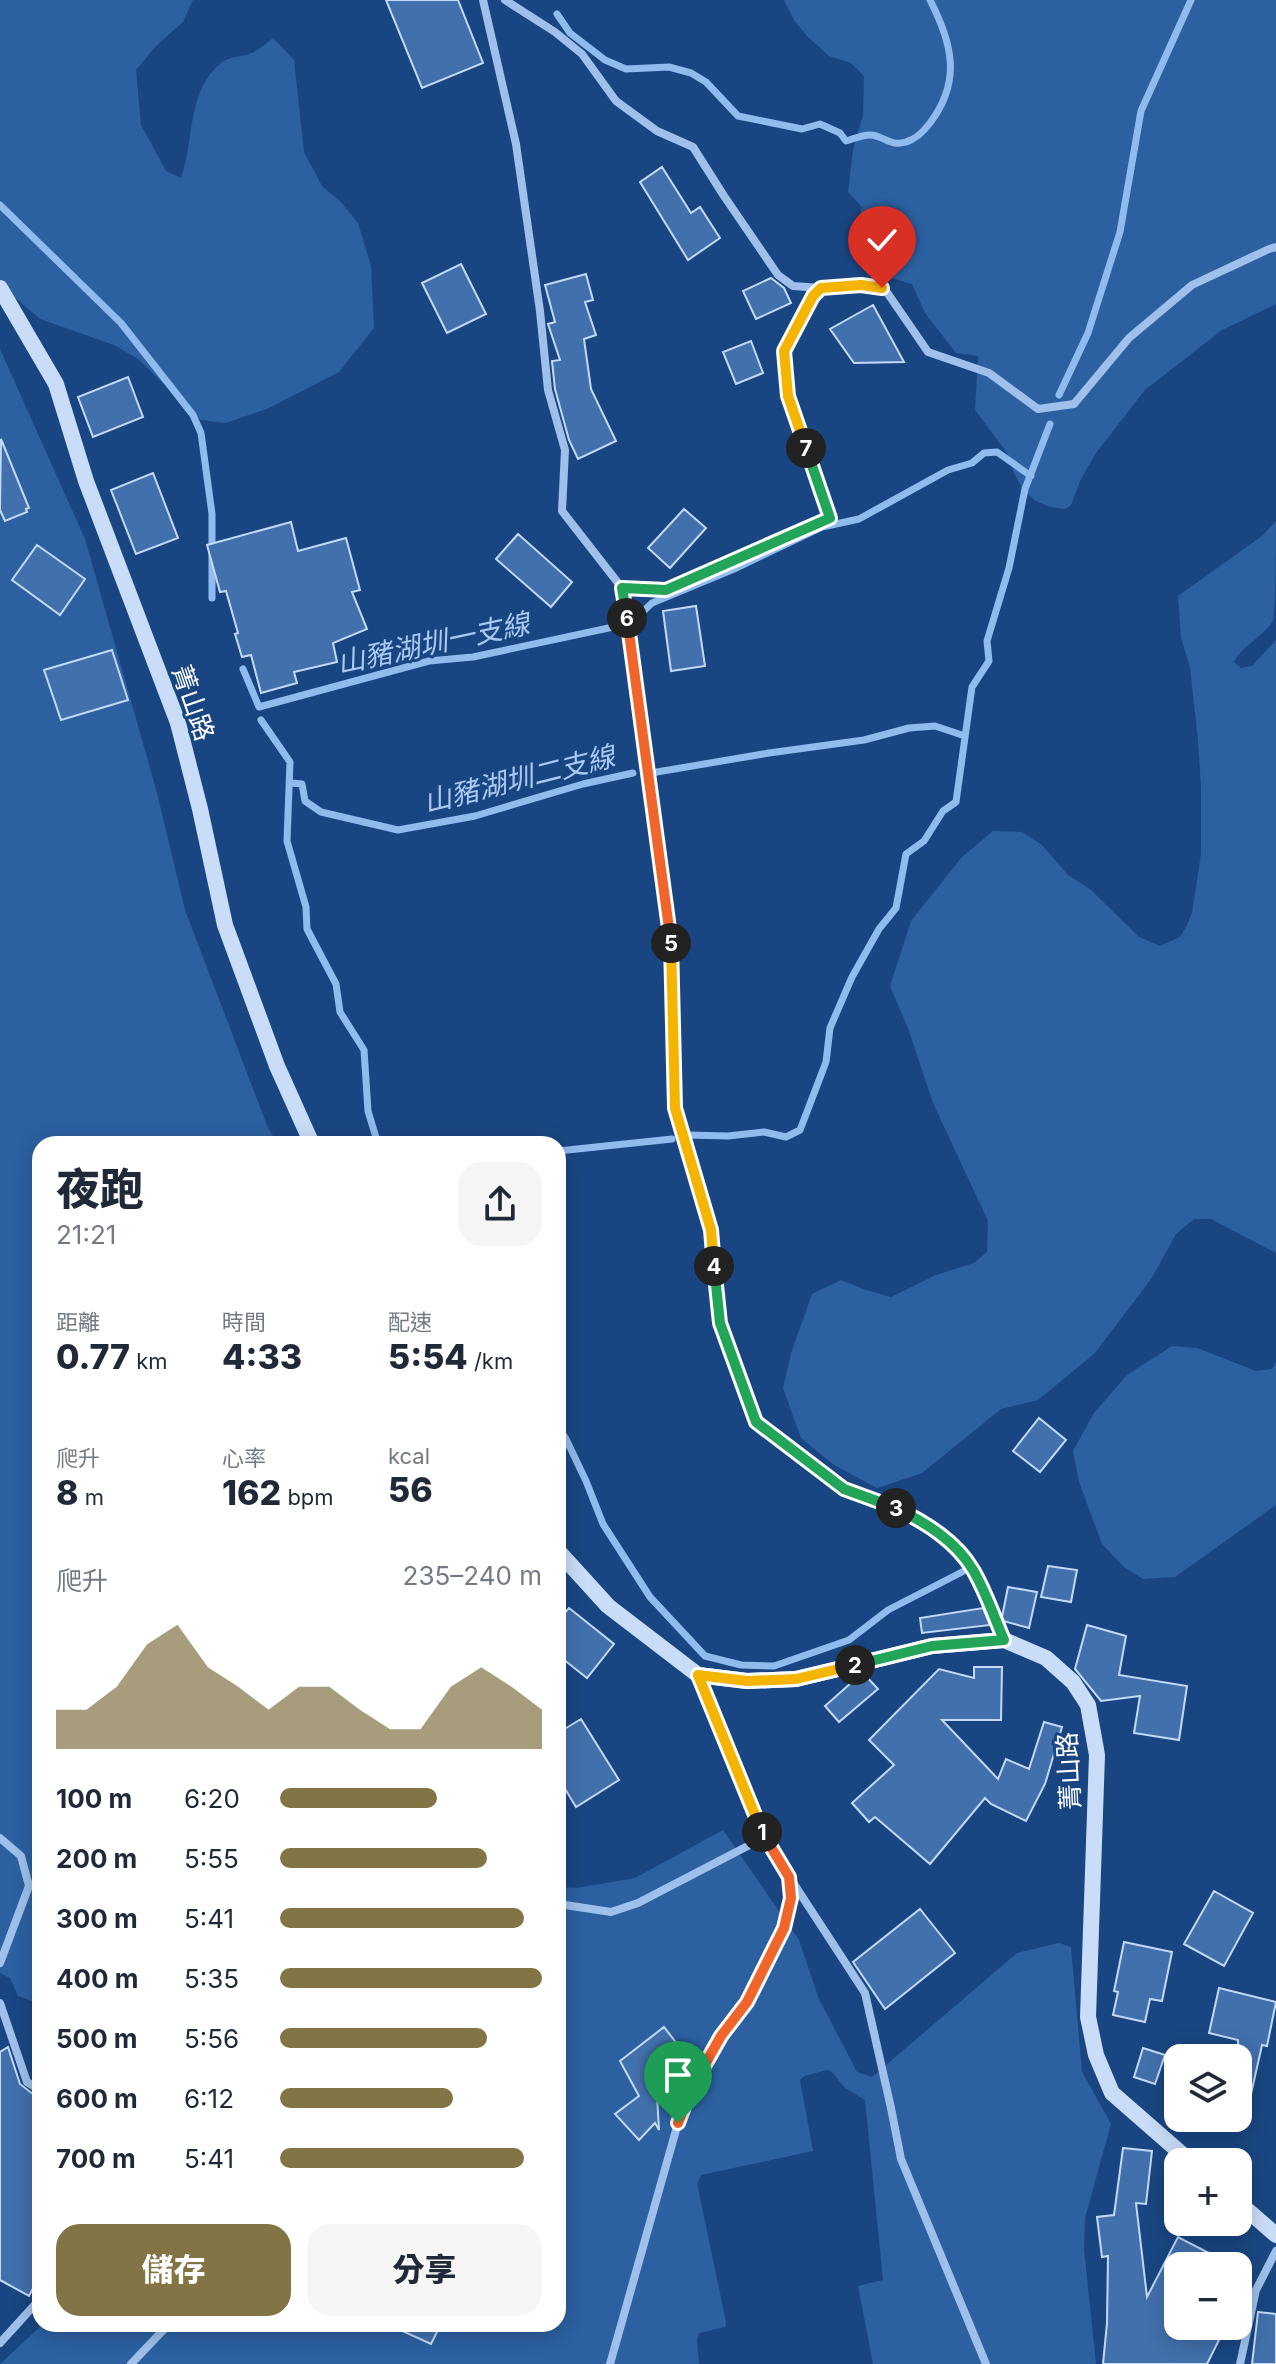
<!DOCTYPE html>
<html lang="zh-TW">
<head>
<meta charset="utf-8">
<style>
  body { margin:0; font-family:Inter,"Noto Sans TC",sans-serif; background:#f6f6f7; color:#1f2937; height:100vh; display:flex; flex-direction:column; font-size:30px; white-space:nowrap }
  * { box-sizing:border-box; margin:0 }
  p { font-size:26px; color:#747a83 }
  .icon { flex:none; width:44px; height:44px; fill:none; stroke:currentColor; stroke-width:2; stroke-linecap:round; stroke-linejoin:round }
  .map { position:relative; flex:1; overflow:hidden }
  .side { position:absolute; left:32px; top:1136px; width:534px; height:1196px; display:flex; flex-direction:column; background:#fff; border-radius:24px; box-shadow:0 4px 20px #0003 }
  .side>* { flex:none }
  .controls { position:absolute; left:1164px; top:2044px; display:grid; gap:16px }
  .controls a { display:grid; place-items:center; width:88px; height:88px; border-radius:16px; background:#fff; box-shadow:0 4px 20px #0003; font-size:40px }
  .pin { position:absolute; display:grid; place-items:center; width:68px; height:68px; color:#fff; margin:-82px -34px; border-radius:50% 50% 50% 0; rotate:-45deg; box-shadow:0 0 8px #0007 }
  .pin .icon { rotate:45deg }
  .km { position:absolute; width:40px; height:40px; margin:-20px; border-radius:50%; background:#222; color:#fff; font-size:22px; line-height:40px; text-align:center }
  .round { display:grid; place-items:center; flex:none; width:84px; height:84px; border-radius:24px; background:#f6f6f7 }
  .head { display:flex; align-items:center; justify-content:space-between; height:136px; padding:0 24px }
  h1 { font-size:44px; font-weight:800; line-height:60px }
  .stats { display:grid; grid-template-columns:repeat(3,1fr); gap:12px; height:136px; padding:8px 24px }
  .stats div { display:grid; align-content:center }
  .stats b { font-size:34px; font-weight:800 }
  .stats small { font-size:22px; font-weight:400 }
  .stats p { font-size:22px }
  .chart { height:224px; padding:16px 24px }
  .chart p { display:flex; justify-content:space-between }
  .chart svg { width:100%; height:144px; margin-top:8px; fill:#837446; opacity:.7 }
  .button { display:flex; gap:16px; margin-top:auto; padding:16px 24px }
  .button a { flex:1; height:92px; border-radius:24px; background:#837446; color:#fff; font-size:32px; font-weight:800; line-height:92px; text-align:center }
  .button a+a { background:#f6f6f7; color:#1f2937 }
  ul { padding:0 24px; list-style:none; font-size:26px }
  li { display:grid; grid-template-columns:128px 96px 1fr; align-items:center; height:60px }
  li i { height:20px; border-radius:10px; background:#837446 }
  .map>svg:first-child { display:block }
  .green { fill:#2c60a1 }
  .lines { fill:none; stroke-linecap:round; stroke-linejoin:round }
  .stream { stroke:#90bbee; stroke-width:7 }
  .building { fill:#4270ac; stroke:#c2daf8; stroke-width:2 }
  .street { stroke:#9ec0eb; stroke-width:8 }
  .secondary { stroke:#caddf8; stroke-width:16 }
  .split-1-casing { stroke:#fff; stroke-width:16 }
  .split-2-casing { stroke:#fff; stroke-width:16 }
  .split-3-casing { stroke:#fff; stroke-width:16 }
  .split-4-casing { stroke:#fff; stroke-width:16 }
  .split-5-casing { stroke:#fff; stroke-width:16 }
  .split-6-casing { stroke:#fff; stroke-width:16 }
  .split-7-casing { stroke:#fff; stroke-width:16 }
  .split-8-casing { stroke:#fff; stroke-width:16 }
  .split-1 { stroke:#f0652b; stroke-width:10 }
  .split-2 { stroke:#f5b400; stroke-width:10 }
  .split-3 { stroke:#22a559; stroke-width:10 }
  .split-4 { stroke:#22a559; stroke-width:10 }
  .split-5 { stroke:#f5b400; stroke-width:10 }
  .split-6 { stroke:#f0652b; stroke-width:10 }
  .split-7 { stroke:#22a559; stroke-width:10 }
  .split-8 { stroke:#f5b400; stroke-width:10 }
  .labels { text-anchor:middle; stroke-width:6; stroke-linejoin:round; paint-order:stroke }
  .street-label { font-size:26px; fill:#fff; stroke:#194682 }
  .water-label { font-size:28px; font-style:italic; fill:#a9caf3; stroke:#194682 }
</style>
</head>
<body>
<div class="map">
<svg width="1276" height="2364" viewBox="0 0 1276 2364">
  <rect width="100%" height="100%" fill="#194682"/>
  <!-- green -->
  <path class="green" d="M0 0H193L183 22 155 47 136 70 141 125 166 171 181 178C195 139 186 91 222 62 231 56 242 57 252 53 259 50 266 43 273 38L294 60 304 152 322 186 341 202 358 223 371 266 374 328 339 372 269 408 226 423 201 420 138 359 114 345 40 319 0 285Z
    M784 0H1276V304L1222 330 1145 390 1096 453 1081 479 1071 505 1065 509 1050 507 1036 501 1023 490 1014 473 1007 453 975 410 978 356 956 353 925 313 912 284 874 273 861 265 856 235 862 207 848 192 853 150 863 115 864 76 851 63 829 56 807 36 794 20Z
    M0 349 85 539 156 789 185 910 268 1128 278 1144H40V2004L18 1996 10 1978 0 1973Z
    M1276 521C1276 539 1276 610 1273 621 1263 636 1239 649 1234 662L1241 668 1252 666 1276 640V1253L1211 1219H1194L1176 1234 1151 1279 1095 1353 1038 1400 1001 1409 922 1473 877 1488 834 1465 801 1438 783 1388 791 1353 812 1294 841 1280 866 1290 891 1297 936 1275 974 1263 987 1252 988 1221 933 1103 908 1028 890 986 911 921 962 857 993 831 1022 832 1042 845 1068 875 1091 890 1139 937 1160 946 1180 937 1187 925 1192 913 1201 854V788L1198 740 1190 667 1181 638 1178 596 1262 536Z
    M1172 1346 1197 1348 1256 1371 1272 1369 1276 1362V1505L1175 1577 1143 1579 1124 1567 1102 1544 1079 1482 1073 1451 1094 1413 1127 1375Z
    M723 1830 799 1940 819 1999 857 2072 872 2077 1017 1953 1059 1943 1071 1947 1082 2072 1111 2124 1085 2218 1084 2249 1096 2364H873L858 2286 883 2280 865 2100 845 2088 832 2072 827 2070 804 2076 800 2080 813 2151 701 2175 697 2183 726 2322 725 2327 699 2333 697 2340 699 2364H0L43 2324H558V1887L577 1888 635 1878Z"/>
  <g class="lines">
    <!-- stream -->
    <path class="stream" d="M557 14 570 33 605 60 626 69 669 67 691 73 706 82 738 116 802 129 820 124 840 133 846 141C853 139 864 134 871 135 884 136 890 147 906 142 917 139 924 131 930 123 962 81 952 43 930 0
      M0 205 121 323 193 415 201 433 212 514V598
      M1059 395 1088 333 1120 232 1141 111 1191 0
      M632 622 652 603 734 569 822 527 859 519 948 470 972 463 984 453 997 452 1031 476
      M243 669 259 707 429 661 473 657 618 626
      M261 720 290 762 287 841 306 907 307 929 336 984 340 1012 364 1050 368 1111 378 1144
      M651 773 769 753 864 740 909 728 935 726 965 736
      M291 783 302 784 305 801 321 812 398 830 475 816 583 784 633 773
      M687 1135 728 1136 764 1132 786 1137 800 1130 826 1062 830 1028 852 977 879 929 896 908 906 854 924 841 943 811 956 802 972 687 989 661 987 641 1009 568 1025 489 1050 424
      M558 1151 672 1139
      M558 1427 566 1439 586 1481 603 1524 650 1597 705 1656 741 1665 774 1666 849 1640 888 1610 964 1571"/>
  </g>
  <!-- building -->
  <path class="building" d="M386 0H458L483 63 422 88Z
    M662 167 691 213 700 207 720 238 688 260 640 182Z
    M461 264 486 314 447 333 422 283Z
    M586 274 593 300 585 302 596 335 584 339 591 389 616 441 578 459 569 440 555 389 552 361 560 360 548 324 555 322 545 285Z
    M771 278 784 288 791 303 756 319 743 291Z
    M873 305 904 362 854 363 830 329Z
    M751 341 763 373 736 384 723 352Z
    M128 377 143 417 93 437 78 397Z
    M1 439 29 508 26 509 27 512 5 521 0 510Z
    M153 473 178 538 136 554 111 490Z
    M684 509 706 528 670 568 648 548Z
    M291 522 298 551 346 538 360 590 352 592 367 629 333 643 337 662 294 672 297 683 261 693 251 655 242 657 235 634 238 633 226 591 220 592 207 545Z
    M518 534 572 582 551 607 496 559Z
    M37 545 85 579 60 615 12 580Z
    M696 606 705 666 671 671 663 611Z
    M112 650 128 700 61 720 44 670Z
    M1039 1418 1066 1440 1040 1472 1013 1451Z
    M1048 1566 1077 1570 1071 1602 1041 1597Z
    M1008 1587 1037 1592 1029 1628 1003 1621 1002 1617Z
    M569 1608 614 1644 587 1678 558 1655V1621Z
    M983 1608 990 1625 922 1633 920 1618Z
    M1087 1625 1126 1636 1119 1675 1187 1686 1179 1740 1134 1733 1140 1696 1101 1701 1075 1669Z
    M974 1667H1002L1001 1720H942L998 1779 1006 1759 1029 1769 1044 1722 1062 1727 1045 1784 1026 1821 991 1804 985 1798 930 1864 875 1817 869 1822 852 1803 894 1765 869 1740 939 1669 974 1678Z
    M864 1674 878 1689 839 1722 825 1706 860 1675Z
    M581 1719 619 1780 576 1807 558 1777V1733Z
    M1214 1891 1253 1913 1224 1966 1184 1944Z
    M920 1909 955 1953 885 2009 853 1962Z
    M1124 1942 1172 1952 1162 2001 1150 1999 1145 2022 1113 2015 1118 1992 1114 1991Z
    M1219 1988 1276 2002 1267 2046 1262 2045 1245 2121H1238V2040L1209 2033Z
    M664 2027 688 2058 657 2096 659 2130 655 2123 639 2140 615 2114 639 2096 620 2061Z
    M8 2047 20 2084 33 2094 40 2119V2275L29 2296 0 2280V2052Z
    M1143 2048 1165 2055 1155 2084 1134 2077Z
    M1123 2148 1152 2151 1146 2204 1136 2203 1147 2297 1178 2237 1234 2266H1178V2326H1226L1207 2364H1103L1107 2323 1108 2256 1102 2257 1097 2217 1114 2215Z
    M1258 2312 1276 2314V2364H1252Z
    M387 2324H441L431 2344Z"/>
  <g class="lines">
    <!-- street -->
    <path class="street" d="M483 0 516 144 540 311 548 390 565 450 562 511 622 588 671 940 675 1108 711 1230 720 1323 756 1422 844 1489 888 1503 925 1522 952 1544 973 1570 1004 1639
      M505 0 555 32 582 54 616 101 657 131 693 147 724 196 778 275 793 286 821 288 861 285 884 288 928 352 989 373 1038 409 1074 404 1129 338 1192 285 1269 249 1276 247
      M622 588 666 590 830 518 788 396 784 351 813 296 821 288
      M0 1838 21 1856 29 1886 0 1963
      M792 1881 865 1993 891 2108 901 2159 986 2364
      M558 1906 565 1905 611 1912 638 1903 765 1837
      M0 2003 27 2082 40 2090
      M0 2343 40 2299
      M131 2364 169 2324
      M610 2364 678 2123 690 2091 721 2036 753 1992 784 1928 791 1898 789 1877 765 1837 699 1676
      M1240 2364 1256 2290 1276 2251"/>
    <!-- secondary -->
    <path class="secondary" d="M0 288 56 384 86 481 178 723 200 809 225 925 277 1066 312 1144
      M558 1551 608 1606 698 1675 747 1681 796 1679 932 1646 1004 1640 1046 1658 1073 1682 1088 1705 1097 1755 1088 2017 1096 2055 1112 2093 1191 2162
      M1238 2202 1276 2235"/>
  </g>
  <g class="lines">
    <!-- split-1 casing -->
    <g class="split-1-casing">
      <path id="split-1" d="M678 2123 690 2091 721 2036 747 2002 784 1928 791 1898 789 1877 762 1832"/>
    </g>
    <!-- split-2 casing -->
    <g class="split-2-casing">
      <path id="split-2" d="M762 1832 698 1675 747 1681 796 1679 855 1665"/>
    </g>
    <!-- split-3 casing -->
    <g class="split-3-casing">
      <path id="split-3" d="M855 1665 932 1646 1004 1640C994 1617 986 1592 973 1570 956 1541 926 1523 896 1508"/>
    </g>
    <!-- split-4 casing -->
    <g class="split-4-casing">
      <path id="split-4" d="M714 1266 720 1323 756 1422 844 1489 896 1508"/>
    </g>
    <!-- split-5 casing -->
    <g class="split-5-casing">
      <path id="split-5" d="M671 943 675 1108 711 1230 714 1266"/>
    </g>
    <!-- split-6 casing -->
    <g class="split-6-casing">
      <path id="split-6" d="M627 618 671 943"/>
    </g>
    <!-- split-7 casing -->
    <g class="split-7-casing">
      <path id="split-7" d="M627 618 622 588 666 590 830 518 806 448"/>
    </g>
    <!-- split-8 casing -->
    <g class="split-8-casing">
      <path id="split-8" d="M806 448 788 396 784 351 813 296 821 288 861 285 882 288"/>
    </g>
    <!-- split-1 -->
    <use href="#split-1" class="split-1"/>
    <!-- split-2 -->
    <use href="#split-2" class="split-2"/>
    <!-- split-3 -->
    <use href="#split-3" class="split-3"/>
    <!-- split-4 -->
    <use href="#split-4" class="split-4"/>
    <!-- split-5 -->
    <use href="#split-5" class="split-5"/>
    <!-- split-6 -->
    <use href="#split-6" class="split-6"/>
    <!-- split-7 -->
    <use href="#split-7" class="split-7"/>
    <!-- split-8 -->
    <use href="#split-8" class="split-8"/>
  </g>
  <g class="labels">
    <!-- street labels -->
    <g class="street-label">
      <text transform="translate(193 703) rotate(71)" y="9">菁山路</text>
      <text transform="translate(1069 1771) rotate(-93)" y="9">菁山路</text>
    </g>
    <!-- water labels -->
    <g class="water-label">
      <text transform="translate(433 643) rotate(-12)" y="10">山豬湖圳一支線</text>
      <text transform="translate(519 779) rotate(-14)" y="10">山豬湖圳二支線</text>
    </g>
  </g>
</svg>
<div class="controls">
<a><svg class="icon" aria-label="layers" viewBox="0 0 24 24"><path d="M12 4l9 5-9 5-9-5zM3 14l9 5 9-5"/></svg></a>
<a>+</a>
<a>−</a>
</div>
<div class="pin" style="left:678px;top:2123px;background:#1e9e55"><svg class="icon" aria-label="arrive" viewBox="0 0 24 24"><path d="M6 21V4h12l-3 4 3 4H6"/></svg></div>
<div class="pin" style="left:882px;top:288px;background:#d93025"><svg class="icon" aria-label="check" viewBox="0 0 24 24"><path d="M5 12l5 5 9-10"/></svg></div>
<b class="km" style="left:762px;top:1832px">1</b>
<b class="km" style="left:855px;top:1665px">2</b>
<b class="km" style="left:896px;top:1508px">3</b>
<b class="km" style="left:714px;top:1266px">4</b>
<b class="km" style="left:671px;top:943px">5</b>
<b class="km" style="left:627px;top:618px">6</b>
<b class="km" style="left:806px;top:448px">7</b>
<section class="side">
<div class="head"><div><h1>夜跑</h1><p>21:21</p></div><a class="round"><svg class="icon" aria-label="share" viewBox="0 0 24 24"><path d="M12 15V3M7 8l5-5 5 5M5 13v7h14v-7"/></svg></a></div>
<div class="stats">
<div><p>距離</p><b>0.77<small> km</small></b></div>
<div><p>時間</p><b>4:33</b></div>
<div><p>配速</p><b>5:54<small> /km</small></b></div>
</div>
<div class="stats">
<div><p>爬升</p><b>8<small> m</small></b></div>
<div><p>心率</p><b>162<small> bpm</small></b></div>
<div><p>kcal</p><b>56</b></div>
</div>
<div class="chart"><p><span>爬升</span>235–240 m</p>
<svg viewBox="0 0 160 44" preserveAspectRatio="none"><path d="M0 44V32L10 32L20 25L30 12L40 6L50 19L60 25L70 32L80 25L90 25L100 32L110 38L120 38L130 25L140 19L150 25L160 32V44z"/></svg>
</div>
<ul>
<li><b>100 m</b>6:20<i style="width:60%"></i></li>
<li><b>200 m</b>5:55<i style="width:79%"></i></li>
<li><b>300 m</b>5:41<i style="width:93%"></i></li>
<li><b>400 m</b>5:35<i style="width:100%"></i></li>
<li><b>500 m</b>5:56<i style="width:79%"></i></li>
<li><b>600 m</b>6:12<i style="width:66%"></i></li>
<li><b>700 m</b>5:41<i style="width:93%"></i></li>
</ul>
<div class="button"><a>儲存</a><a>分享</a></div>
</section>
</div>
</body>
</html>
